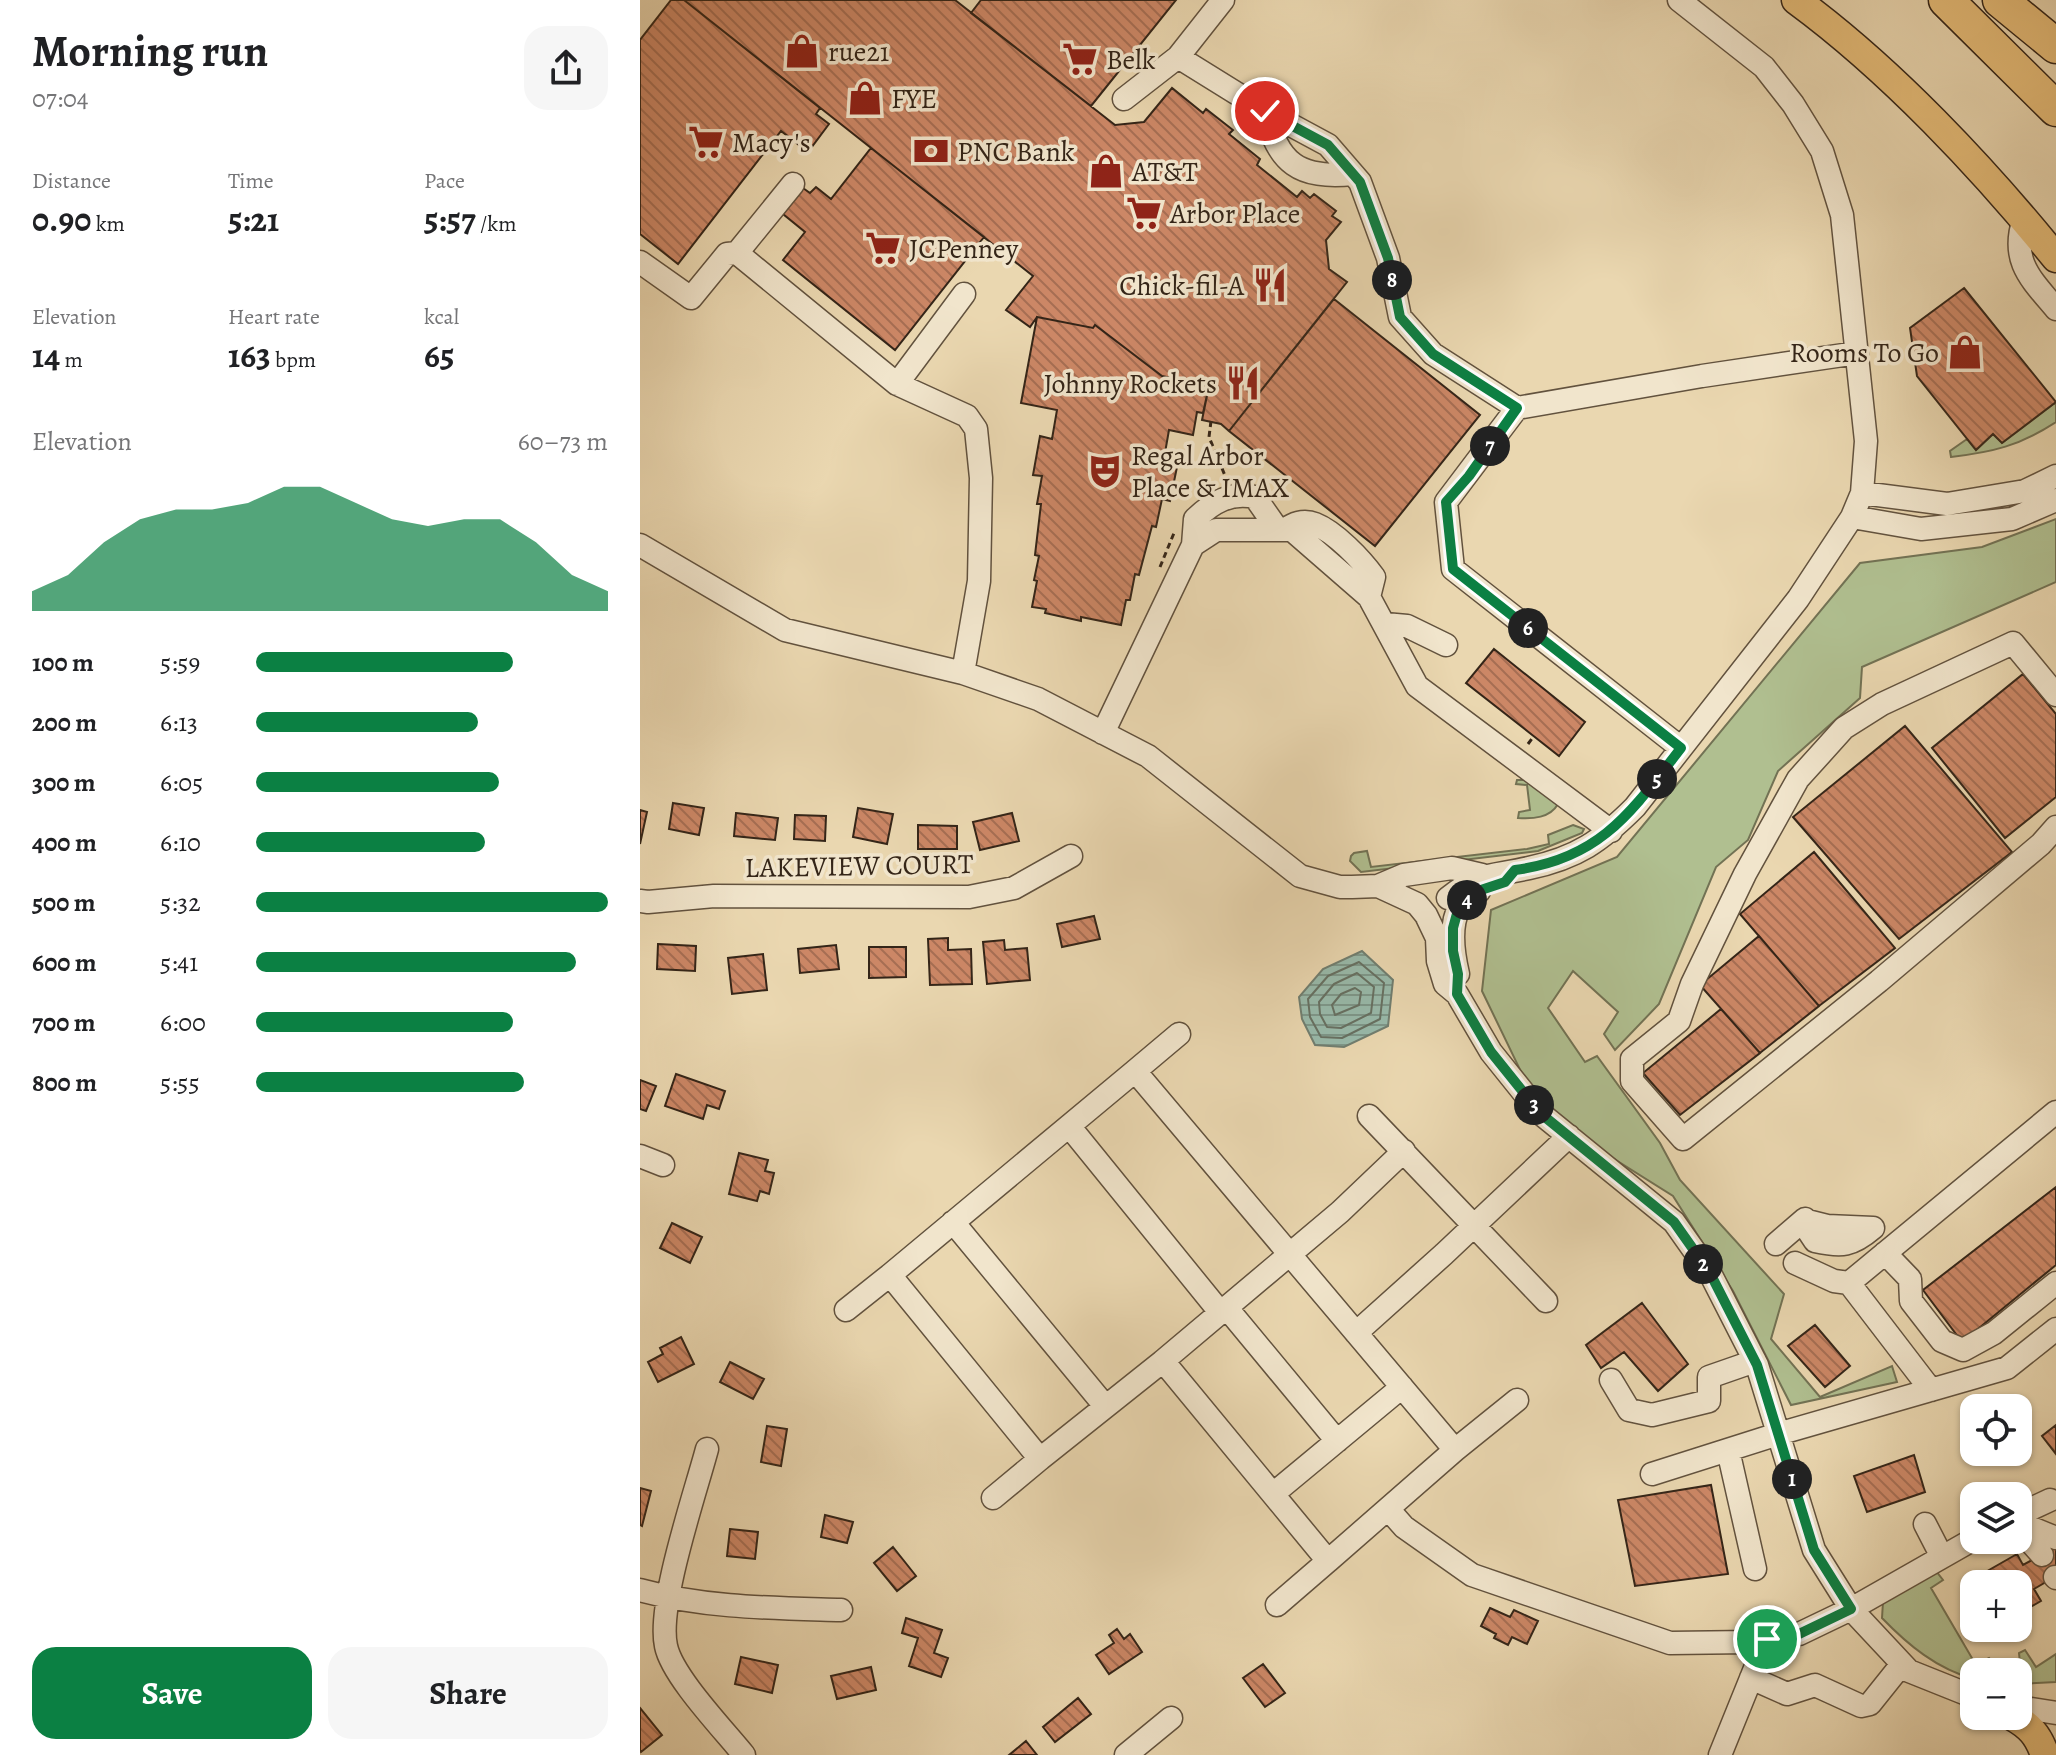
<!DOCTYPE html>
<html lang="en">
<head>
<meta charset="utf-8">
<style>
  body { margin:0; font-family:Alegreya,serif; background:#f6f6f6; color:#202124; height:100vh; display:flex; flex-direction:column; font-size:30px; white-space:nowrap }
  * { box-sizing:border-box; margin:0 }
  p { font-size:26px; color:#757577 }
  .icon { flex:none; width:44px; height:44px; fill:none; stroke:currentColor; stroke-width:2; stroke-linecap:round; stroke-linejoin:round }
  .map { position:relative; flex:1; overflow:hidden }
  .drawer { display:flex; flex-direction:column; background:#fff; width:640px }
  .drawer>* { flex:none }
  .controls { position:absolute; left:1320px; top:1394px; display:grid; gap:16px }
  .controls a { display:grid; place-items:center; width:72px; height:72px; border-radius:16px; background:#fff; box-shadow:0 2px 6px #0004; font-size:40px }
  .pin { position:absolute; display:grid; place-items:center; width:68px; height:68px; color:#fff; margin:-34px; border:4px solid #fff; border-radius:50%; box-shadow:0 2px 8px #0007 }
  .km { position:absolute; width:40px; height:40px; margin:-20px; border-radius:50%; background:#222; color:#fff; font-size:22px; line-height:40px; text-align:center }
  .round { display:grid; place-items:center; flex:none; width:84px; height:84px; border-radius:24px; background:#f6f6f6 }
  .headline { display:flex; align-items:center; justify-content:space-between; height:136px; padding:0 32px }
  h1 { font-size:44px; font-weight:600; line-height:60px }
  .stats { display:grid; grid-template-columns:repeat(3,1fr); gap:12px; height:136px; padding:8px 32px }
  .stats div { display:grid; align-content:center }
  .stats b { font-size:34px; font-weight:600 }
  .stats small { font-size:22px; font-weight:400 }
  .stats p { font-size:22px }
  .chart { height:224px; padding:16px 32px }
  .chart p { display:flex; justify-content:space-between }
  .chart svg { width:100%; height:144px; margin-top:8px; fill:#0b8043; opacity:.7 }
  .action { display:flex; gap:16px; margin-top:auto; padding:16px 32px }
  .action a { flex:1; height:92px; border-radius:24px; background:#0b8043; color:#fff; font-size:32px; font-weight:600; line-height:92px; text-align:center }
  .action a+a { background:#f6f6f6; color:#202124 }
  ul { padding:0 32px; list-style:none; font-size:26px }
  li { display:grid; grid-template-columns:128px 96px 1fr; align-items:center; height:60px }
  li i { height:20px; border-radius:10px; background:#0b8043 }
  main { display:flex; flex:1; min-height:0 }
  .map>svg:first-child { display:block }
  .grass { fill:#b0bf90; stroke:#727254; stroke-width:2 }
  .water { fill:url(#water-rules); stroke:#707e70; stroke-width:2 }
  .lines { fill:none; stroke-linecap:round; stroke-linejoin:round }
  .shore { stroke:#667062; stroke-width:2 }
  .building { fill:url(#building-back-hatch); stroke:#342518; stroke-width:2 }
  .minor-casing { stroke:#62523e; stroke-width:25 }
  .major-casing { stroke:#342518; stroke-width:31 }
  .highway-casing { stroke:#342518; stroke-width:37 }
  .path { stroke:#342518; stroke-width:3; stroke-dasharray:6 4; stroke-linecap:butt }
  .minor { stroke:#f1e5cc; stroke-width:22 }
  .major { stroke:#e5bc78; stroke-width:28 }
  .highway { stroke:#e5bc78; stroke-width:34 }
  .route-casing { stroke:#fff; stroke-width:16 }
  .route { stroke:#0b8043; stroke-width:10 }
  .labels { text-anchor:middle; stroke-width:7; stroke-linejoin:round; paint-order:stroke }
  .poi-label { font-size:28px; fill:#342518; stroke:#f1e5cc; text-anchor:start }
  .street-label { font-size:28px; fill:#342518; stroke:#f1e5cc }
</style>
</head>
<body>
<main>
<section class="drawer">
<div class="headline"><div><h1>Morning run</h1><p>07:04</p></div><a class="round"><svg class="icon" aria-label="share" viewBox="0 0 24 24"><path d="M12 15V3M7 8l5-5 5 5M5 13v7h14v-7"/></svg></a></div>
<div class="stats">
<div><p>Distance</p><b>0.90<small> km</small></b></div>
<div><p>Time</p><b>5:21</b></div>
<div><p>Pace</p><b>5:57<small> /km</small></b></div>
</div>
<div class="stats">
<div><p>Elevation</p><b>14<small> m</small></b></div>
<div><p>Heart rate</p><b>163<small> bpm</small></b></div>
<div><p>kcal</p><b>65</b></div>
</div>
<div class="chart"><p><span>Elevation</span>60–73 m</p>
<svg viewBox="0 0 160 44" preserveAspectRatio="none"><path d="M0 44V38L10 33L20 23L30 16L40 13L50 13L60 11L70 6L80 6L90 11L100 16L110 18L120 16L130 16L140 23L150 33L160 38V44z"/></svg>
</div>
<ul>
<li><b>100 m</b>5:59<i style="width:73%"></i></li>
<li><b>200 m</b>6:13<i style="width:63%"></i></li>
<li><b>300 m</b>6:05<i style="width:69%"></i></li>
<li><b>400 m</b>6:10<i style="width:65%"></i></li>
<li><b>500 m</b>5:32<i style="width:100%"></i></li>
<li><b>600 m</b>5:41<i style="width:91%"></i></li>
<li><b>700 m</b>6:00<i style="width:73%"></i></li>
<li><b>800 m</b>5:55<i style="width:76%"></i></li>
</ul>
<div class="action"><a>Save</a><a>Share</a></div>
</section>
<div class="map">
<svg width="1416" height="1755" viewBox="0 0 1416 1755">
  <defs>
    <pattern id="water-rules" width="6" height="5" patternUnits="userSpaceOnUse" patternTransform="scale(2)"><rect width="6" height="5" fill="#98baab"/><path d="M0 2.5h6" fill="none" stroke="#7d978a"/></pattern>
    <pattern id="building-back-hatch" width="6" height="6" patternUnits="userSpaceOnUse" patternTransform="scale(2)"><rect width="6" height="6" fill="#cc8766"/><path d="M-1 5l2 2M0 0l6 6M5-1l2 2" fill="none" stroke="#a66e53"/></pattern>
  </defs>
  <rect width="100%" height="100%" fill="#ead7b0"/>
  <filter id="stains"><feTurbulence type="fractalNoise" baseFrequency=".0025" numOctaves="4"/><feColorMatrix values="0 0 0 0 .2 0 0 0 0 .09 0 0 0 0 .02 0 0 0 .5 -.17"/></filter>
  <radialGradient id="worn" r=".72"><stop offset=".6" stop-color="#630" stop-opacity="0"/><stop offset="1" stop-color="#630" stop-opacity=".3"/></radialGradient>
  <!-- grass -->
  <path class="grass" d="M1416 402V422C1379 446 1353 452 1311 457L1310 451 1327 439 1336 450 1353 434 1362 443Z
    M1416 519V582L1222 667 1220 698 1138 771 1108 840 1076 867 1019 1004 975 1050 964 1034 978 1012 933 971 908 1008 945 1062 957 1056 1020 1143 1040 1180 1144 1294 1131 1339 1180 1397 1252 1366 1257 1382 1151 1405 1093 1291 1033 1196 901 1113 842 991 851 910 977 857 1220 563 1342 547Z
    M877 780H887L918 804C910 818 893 819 878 818L879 812 890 810 887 785 876 784Z
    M933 825 944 829 942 833 898 851 721 872 710 861 711 856 714 853 727 851 731 867 887 849 909 844 908 835Z
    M1296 1571 1303 1580 1291 1588 1336 1665 1349 1658 1358 1667 1380 1663 1379 1653 1385 1650 1396 1667 1416 1654V1682L1378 1684V1672H1334V1679C1297 1669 1268 1645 1242 1618L1243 1602Z"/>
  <!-- water -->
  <path class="water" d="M722 951 753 980 748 1026 704 1047 675 1045 662 1019 659 997 683 969Z"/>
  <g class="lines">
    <!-- shore -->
    <path class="shore" d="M719 962 744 983 740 1019 702 1038 681 1037 670 1017 668 999 688 976Z
      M717 973 734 987 731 1013 701 1028 687 1027 680 1014 679 1002 694 984Z
      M715 988 721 992 719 1005 695 1015 692 1005 701 994Z"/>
  </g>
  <!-- building -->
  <path class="building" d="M31 0H44L180 108 176 114 189 124 168 152 141 131 38 264 0 234V40Z
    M44 0H315L475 125 504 122 532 88 563 113 566 109 593 130 589 134 620 159 617 165 657 197 662 191 670 198 674 194 696 211 692 216 701 222 686 240 689 269 707 282 589 431 581 424 562 420 569 386 522 376 455 325 453 328 397 317 390 327 366 310 393 276Z
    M341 0H536L451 106 331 13Z
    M231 148 344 237 255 350 143 260 165 232 143 214 163 188 170 193 176 187 191 199Z
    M1324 288 1416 402 1362 443 1353 434 1336 450 1277 376 1270 328Z
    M694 299 840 415 735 546 589 431Z
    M397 317 453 328 455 325 522 376 569 386 563 413 557 412 553 435 529 430 523 464 537 467 530 501 522 499 516 527 512 526 499 575 495 574 490 600H486L481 625 441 617V621L405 613 406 609 392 607 397 581 394 580 399 556 395 555 401 504H397L402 476 393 475 400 436 412 439 417 410 381 403Z
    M854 649 945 722 919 756 826 683Z
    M1383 674 1416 714V797L1365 838 1292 748Z
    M1265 726 1372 852 1259 939 1153 817Z
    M33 803 64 808 59 835 29 829Z
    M218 808 253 814 247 844 213 837Z
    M0 810 7 812 0 844Z
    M96 813 138 818 135 840 94 836Z
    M372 813 379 841 340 850 333 822Z
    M155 815 186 816 185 841 154 839Z
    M278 825 317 826V849H278Z
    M1174 852 1255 948 1179 1006 1100 914Z
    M454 916 460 939 422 947 417 924Z
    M1119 936 1179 1006 1120 1053 1060 985Z
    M308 938V950L331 949 332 984 290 985 288 939Z
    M364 940 365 950 387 948 390 980 347 984 343 942Z
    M18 944 56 946 55 971 17 969Z
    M196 945 199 969 160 973 158 949Z
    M229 947H266V977L229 978Z
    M123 954 127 990 92 994 88 958Z
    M1081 1009 1120 1053 1040 1115 1003 1073Z
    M36 1074 85 1091 79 1109 67 1105 63 1119 25 1106Z
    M0 1080 16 1086 6 1111 0 1109Z
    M99 1153 128 1160 125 1171 134 1173 129 1194 120 1191 117 1201 89 1194Z
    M1416 1187V1265L1322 1342 1283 1290Z
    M32 1223 62 1237 50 1263 20 1248Z
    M1002 1303 1048 1364 1018 1391 984 1352 961 1368 946 1345Z
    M1175 1325 1210 1366 1185 1387 1148 1346Z
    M41 1337 54 1364 18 1382 8 1362 23 1354 20 1348Z
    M90 1362 124 1379 113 1399 80 1382Z
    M1416 1425V1454L1402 1436Z
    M127 1426 147 1429 141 1466 121 1462Z
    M1274 1455 1285 1492 1227 1512 1214 1476Z
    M1071 1485 1088 1574 995 1586 978 1500Z
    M0 1488 11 1491 2 1526 0 1525Z
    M185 1515 213 1522 207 1543 181 1537Z
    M90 1529 118 1532 115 1559 87 1556Z
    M253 1547 276 1576 257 1591 234 1563Z
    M1416 1547V1576L1394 1589 1401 1601 1378 1614V1584H1348L1342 1574 1377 1554 1383 1565Z
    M850 1608 870 1617 874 1610 898 1621 887 1644 872 1637 868 1645 854 1638 856 1634 841 1626Z
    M266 1618 302 1630 294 1653 308 1658 301 1677 269 1666 278 1638 262 1633Z
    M477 1629 484 1639 490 1634 502 1652 469 1674 456 1655 474 1643 469 1635Z
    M101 1657 138 1665 132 1693 95 1684Z
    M623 1664 645 1693 625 1707 603 1678Z
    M231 1667 236 1690 197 1699 191 1676Z
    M438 1698 451 1714 415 1742 403 1727Z
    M0 1708 22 1735 1 1752 0 1750Z
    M386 1741 397 1755H369Z"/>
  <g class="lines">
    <!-- minor casing -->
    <g class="minor-casing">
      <path id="minor" d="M583 0 538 57 625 111 688 145 720 182 748 258 760 317 793 354 877 408 806 502 813 569 1041 748
        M484 99 538 57
        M625 111C638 164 659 179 713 174
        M1384 219C1370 261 1391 279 1416 309
        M97 253 153 184
        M0 262 51 298 87 254 97 253 257 384 327 416 336 429 341 478 339 581 323 673
        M257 384 324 294
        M877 408 1062 376 1217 353
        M1222 493 1307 504 1385 491 1416 476
        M1212 517 1281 529 1372 519 1416 500
        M644 530C653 524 663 519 675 524 695 532 721 559 734 577L729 597
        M0 545 145 630 323 673 398 699 508 756 660 876 700 887H712L738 886 764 875 812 868 842 875
        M553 545 576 530H652L729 597 777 686 971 831
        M745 624 767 626 806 645
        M1416 695 1373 643 1242 704 1204 728 1158 779 1105 874 1052 984 1039 1021 992 1059V1081L1043 1139 1239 981 1401 844 1416 827
        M463 733 553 545 555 519C573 502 590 492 615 497L638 530
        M738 886 777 904 786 915 797 938 798 961 805 984 817 994 851 1052 900 1113 1034 1222 1070 1273 1117 1365 1174 1550 1211 1609 1269 1671 1334 1697
        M808 898C842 871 850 877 889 868 937 858 961 841 995 807L1158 599 1212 517 1222 493 1226 441 1202 215 1182 151 1153 104 1124 67 1039 0
        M0 901 8 902 74 896 329 897 374 888 431 856
        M818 974C812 948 805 903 839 891
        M495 1071 815 1450 688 1561 523 1361 400 1459 250 1275Z
        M495 1071 539 1034
        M729 1116 906 1301
        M429 1126 580 1312
        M0 1156 23 1165
        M1167 1221 1187 1226 1233 1228C1212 1246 1202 1247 1175 1241L1169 1232Z
        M313 1222 465 1406
        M1136 1244 1165 1219
        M1245 1253 1270 1279 1271 1301 1302 1341 1323 1350 1354 1333 1416 1283
        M1155 1263 1194 1281 1209 1283 1416 1112
        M1209 1283 1291 1390
        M586 1307 697 1441
        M206 1310 250 1275
        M716 1333 804 1254 929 1136
        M523 1361 700 1212 764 1151
        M971 1380 989 1410 1012 1415 1069 1401V1377L1115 1361
        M67 1449C55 1494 17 1605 26 1646 32 1676 83 1729 104 1755
        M815 1450 877 1400
        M1088 1450 1115 1569
        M1012 1474 1138 1434 1367 1368 1416 1329
        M633 1494 762 1387
        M353 1498 400 1459
        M749 1510 764 1527 832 1575 1030 1643 1110 1642 1159 1634 1211 1609 1334 1539
        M1378 1515 1410 1500
        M1285 1524 1302 1557
        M1378 1528 1394 1529 1416 1538
        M1378 1528 1402 1555
        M1415 1577 1416 1578
        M0 1590C65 1608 134 1608 201 1610
        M637 1605 688 1561
        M1111 1678 1147 1694 1175 1685 1221 1706 1230 1704 1262 1664
        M1378 1707 1416 1713
        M486 1755 531 1718
        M1080 1755 1127 1639"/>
    </g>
    <!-- major casing -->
    <g class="major-casing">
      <path id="major" d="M1156 0C1250 69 1343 168 1416 258
        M1372 1716C1390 1726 1398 1735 1405 1755"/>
    </g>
    <!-- highway casing -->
    <g class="highway-casing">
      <path id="highway" d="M1306 0 1416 109
        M1360 0 1416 46"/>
    </g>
    <!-- path -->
    <path class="path" d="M571 421 569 437 586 478
      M520 567 534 533
      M888 744 894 736"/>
    <!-- minor -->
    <use href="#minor" class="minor"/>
    <!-- major -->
    <use href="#major" class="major"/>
    <!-- highway -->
    <use href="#highway" class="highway"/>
  </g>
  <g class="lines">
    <!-- route casing -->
    <g class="route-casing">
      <path id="route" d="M625 111 688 145 720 182 748 258 760 317 793 354 877 408 829 476 806 502 813 569 1041 748C992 811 961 859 875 870L865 882 832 893 818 910 813 928V951L818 974 817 994 851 1052 900 1113 1034 1222 1070 1273 1117 1365 1174 1550 1211 1609 1159 1634 1127 1639"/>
    </g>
    <!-- route -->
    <use href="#route" class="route"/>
  </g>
  <!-- icons -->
  <defs>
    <g id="shop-bare" transform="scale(2.76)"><path d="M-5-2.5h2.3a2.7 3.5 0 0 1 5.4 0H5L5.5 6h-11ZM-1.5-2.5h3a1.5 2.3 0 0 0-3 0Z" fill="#8f2418" stroke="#f1e5cc" stroke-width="2.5" paint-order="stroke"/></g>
    <g id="supermarket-bare" transform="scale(2.76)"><path d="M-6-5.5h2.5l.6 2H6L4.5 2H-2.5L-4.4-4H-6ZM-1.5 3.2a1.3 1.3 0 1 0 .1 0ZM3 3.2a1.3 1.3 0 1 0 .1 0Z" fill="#8f2418" stroke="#f1e5cc" stroke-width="2.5" paint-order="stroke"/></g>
    <g id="bank-bare" transform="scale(2.76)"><path d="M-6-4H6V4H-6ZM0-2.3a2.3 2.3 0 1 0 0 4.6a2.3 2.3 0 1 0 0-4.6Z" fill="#8f2418" stroke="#f1e5cc" stroke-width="2.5" paint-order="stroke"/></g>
    <g id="restaurant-bare" transform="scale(2.76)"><path d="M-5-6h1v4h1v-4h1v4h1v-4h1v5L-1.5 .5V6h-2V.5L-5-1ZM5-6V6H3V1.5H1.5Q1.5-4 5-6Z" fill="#8f2418" stroke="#f1e5cc" stroke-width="2.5" paint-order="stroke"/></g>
    <g id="theatre-bare" transform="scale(2.76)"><path d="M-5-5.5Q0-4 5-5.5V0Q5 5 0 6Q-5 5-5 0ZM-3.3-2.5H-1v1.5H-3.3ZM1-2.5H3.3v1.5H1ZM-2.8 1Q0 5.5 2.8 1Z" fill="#8f2418" stroke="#f1e5cc" stroke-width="2.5" paint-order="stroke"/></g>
  </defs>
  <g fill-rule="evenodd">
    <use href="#shop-bare" x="162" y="51"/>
    <use href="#supermarket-bare" x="440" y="59"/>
    <use href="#shop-bare" x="225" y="98"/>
    <use href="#supermarket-bare" x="66" y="142"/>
    <use href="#bank-bare" x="291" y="151"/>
    <use href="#shop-bare" x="466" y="171"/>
    <use href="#supermarket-bare" x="504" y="213"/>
    <use href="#supermarket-bare" x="243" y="248"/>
    <use href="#restaurant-bare" x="630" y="285"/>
    <use href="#shop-bare" x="1325" y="352"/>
    <use href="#restaurant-bare" x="603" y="383"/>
    <use href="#theatre-bare" x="465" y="471"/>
  </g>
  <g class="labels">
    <!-- poi labels -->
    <g class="poi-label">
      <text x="188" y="61">rue21</text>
      <text x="466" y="69">Belk</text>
      <text x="251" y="108">FYE</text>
      <text x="92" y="152">Macy's</text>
      <text x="317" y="161">PNC Bank</text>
      <text x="492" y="181">AT&amp;T</text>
      <text x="530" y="223">Arbor Place</text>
      <text x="269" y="258">JCPenney</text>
      <text x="604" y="295" text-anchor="end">Chick-fil-A</text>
      <text x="1299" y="362" text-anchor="end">Rooms To Go</text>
      <text x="577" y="393" text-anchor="end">Johnny Rockets</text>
      <text x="491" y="465">Regal Arbor<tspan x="491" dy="32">Place &amp; IMAX</tspan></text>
    </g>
    <!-- street labels -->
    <g class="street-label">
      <text transform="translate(219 865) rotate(-1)" y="10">LAKEVIEW COURT</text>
    </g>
  </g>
  <rect width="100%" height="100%" filter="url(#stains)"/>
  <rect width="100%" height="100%" fill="url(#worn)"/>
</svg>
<div class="controls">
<a><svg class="icon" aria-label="locate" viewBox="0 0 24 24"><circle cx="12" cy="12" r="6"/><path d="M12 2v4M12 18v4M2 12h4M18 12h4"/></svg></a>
<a><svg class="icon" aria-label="layers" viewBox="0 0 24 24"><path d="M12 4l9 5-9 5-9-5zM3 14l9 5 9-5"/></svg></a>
<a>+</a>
<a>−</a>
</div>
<div class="pin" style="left:1127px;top:1639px;background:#1e9e55"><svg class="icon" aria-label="arrive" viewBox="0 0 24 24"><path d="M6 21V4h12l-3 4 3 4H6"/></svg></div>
<div class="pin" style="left:625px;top:111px;background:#d93025"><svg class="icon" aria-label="check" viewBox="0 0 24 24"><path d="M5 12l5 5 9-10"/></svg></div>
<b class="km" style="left:1152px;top:1479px">1</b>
<b class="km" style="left:1063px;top:1264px">2</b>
<b class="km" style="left:894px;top:1105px">3</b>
<b class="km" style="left:827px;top:900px">4</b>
<b class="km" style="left:1017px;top:779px">5</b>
<b class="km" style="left:888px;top:628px">6</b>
<b class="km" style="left:850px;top:446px">7</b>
<b class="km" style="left:752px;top:280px">8</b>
</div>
</main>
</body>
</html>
